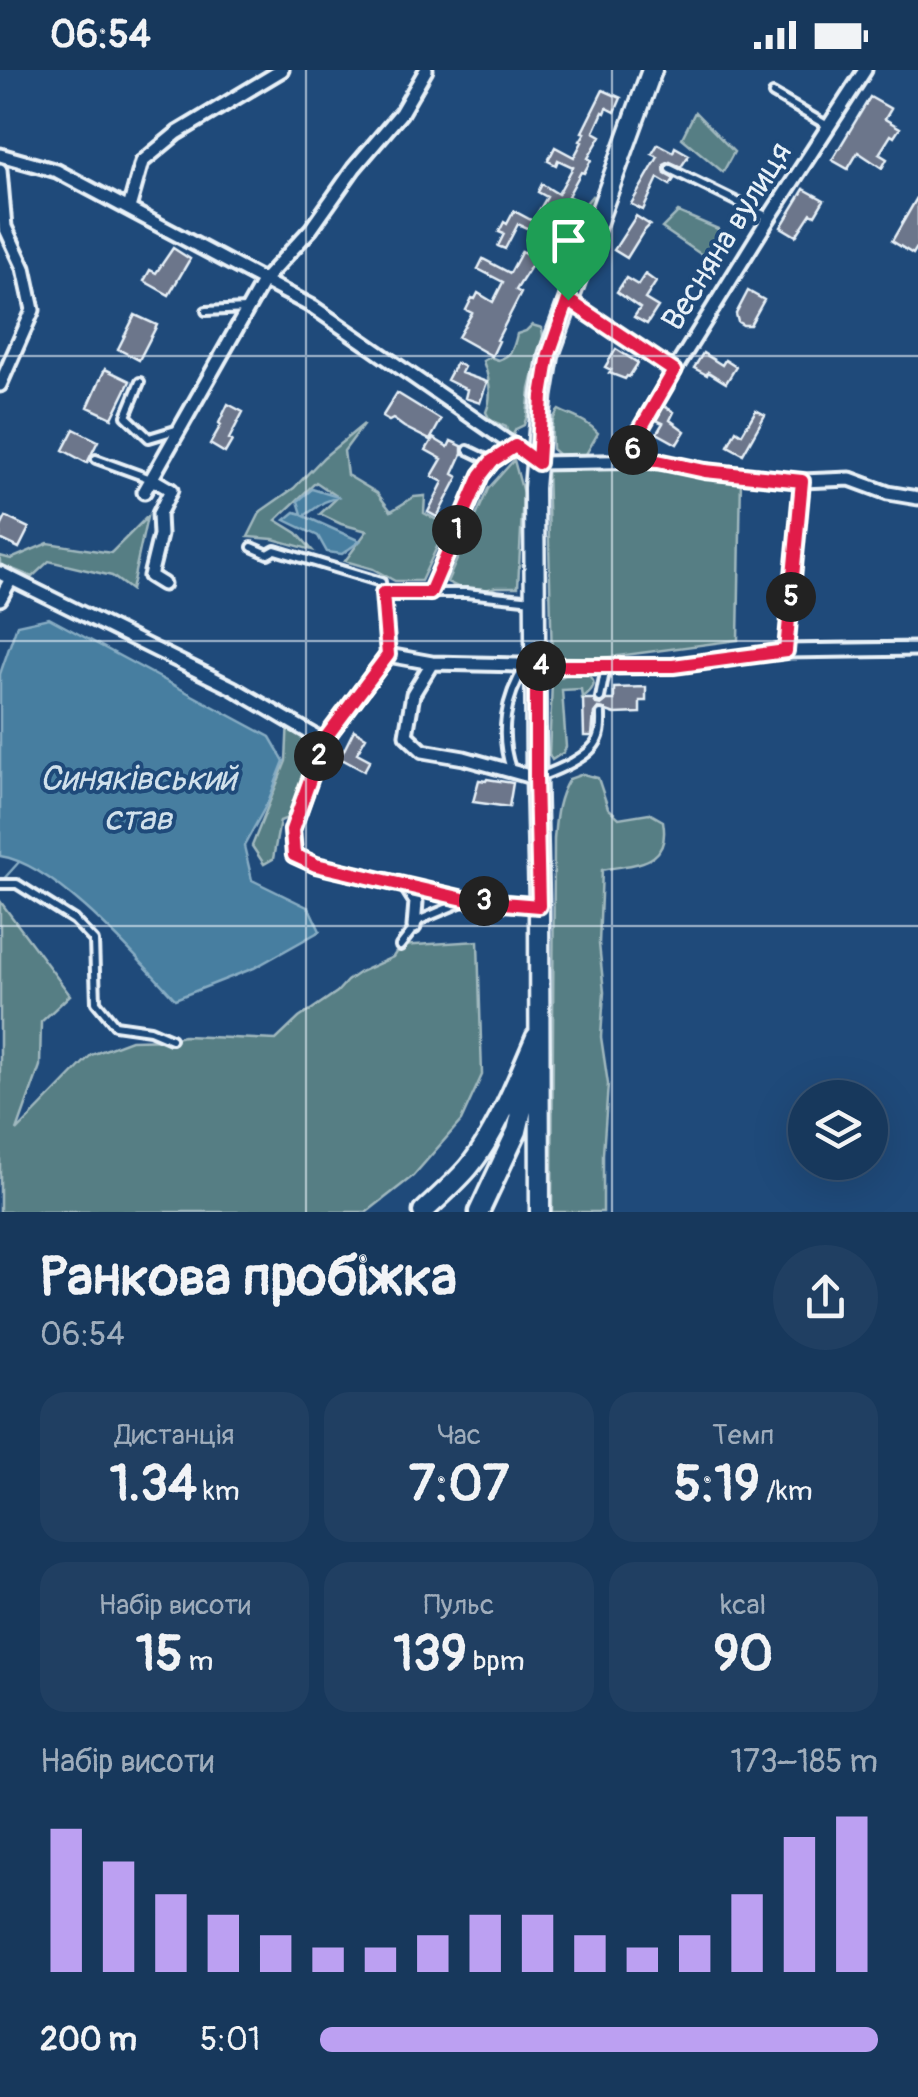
<!DOCTYPE html>
<html lang="uk">
<head>
<meta charset="utf-8">
<style>
  body { margin:0; font-family:Pangolin,sans-serif; background:#203f62; color:#f1f3f6; height:100vh; display:flex; flex-direction:column; font-size:38px; white-space:nowrap }
  * { box-sizing:border-box; margin:0 }
  p { font-size:32px; color:#9eacbb }
  .icon { flex:none; width:55px; height:55px; fill:none; stroke:currentColor; stroke-width:2; stroke-linecap:round; stroke-linejoin:round }
  .map { position:relative; height:1142px; overflow:hidden }
  .panel { display:flex; flex-direction:column; background:#17385c; flex:1 }
  .panel>* { flex:none }
  .fabs { position:absolute; left:788px; top:1010px; display:grid; gap:20px }
  .fabs a { display:grid; place-items:center; width:100px; height:100px; border-radius:50%; background:#17385c; box-shadow:0 10px 40px #0002,0 0 0 2px #365272; font-size:50px }
  .pin { position:absolute; display:grid; place-items:center; width:85px; height:85px; color:#fff; margin:-102px -42px; border-radius:50% 50% 50% 0; rotate:-45deg; box-shadow:0 0 10px #0007 }
  .pin .icon { rotate:45deg }
  .km { position:absolute; width:50px; height:50px; margin:-25px; border-radius:50%; background:#222; color:#fff; font-size:28px; line-height:50px; text-align:center }
  .round { display:grid; place-items:center; flex:none; width:105px; height:105px; border-radius:52px; background:#203f62 }
  .overview { display:flex; align-items:center; justify-content:space-between; height:170px; padding:0 40px }
  h1 { font-size:55px; font-weight:700; line-height:75px }
  .stats { display:grid; grid-template-columns:repeat(3,1fr); gap:15px; height:170px; padding:10px 40px }
  .stats div { display:grid; align-content:center; border-radius:25px; background:#203f62; text-align:center }
  .stats b { font-size:50px; font-weight:700 }
  .stats small { font-size:28px; font-weight:400 }
  .stats p { font-size:28px }
  .chart { height:280px; padding:20px 40px }
  .chart p { display:flex; justify-content:space-between }
  .chart svg { width:100%; height:180px; margin-top:10px; stroke:#bca0f2; stroke-width:6 }
  ul { padding:0 40px; list-style:none; font-size:32px }
  li { display:grid; grid-template-columns:160px 120px 1fr; align-items:center; height:75px }
  li i { height:25px; border-radius:12px; background:#bca0f2 }
  .status { display:flex; justify-content:space-between; align-items:center; height:70px; padding:0 50px; background:#17385c; direction:ltr }
  .status svg { height:28px; fill:currentColor }
  .map>svg:first-child { display:block }
  .green { fill:#577e84; stroke:#a0b8be; stroke-width:2.5 }
  .water { fill:#467ea0; stroke:#87acc3; stroke-width:2.5 }
  .lines { fill:none; stroke-linecap:round; stroke-linejoin:round }
  .stream { stroke:#87acc3; stroke-width:2.5 }
  .building { fill:#6c768b; stroke:#e8f1f8; stroke-width:2.5 }
  .lane-casing { stroke:#e8f1f8; stroke-width:14 }
  .street-casing { stroke:#e8f1f8; stroke-width:19 }
  .secondary-casing { stroke:#e8f1f8; stroke-width:25 }
  .lane { stroke:#1f4a7a; stroke-width:6 }
  .street { stroke:#1f4a7a; stroke-width:11 }
  .secondary { stroke:#1f4a7a; stroke-width:18 }
  .route-casing { stroke:#fff; stroke-width:20 }
  .route { stroke:#e11d48; stroke-width:12 }
  .grid { fill:none; stroke:#e8f1f8; stroke-width:2.5; stroke-opacity:0.55 }
  .labels { text-anchor:middle; stroke-width:8; stroke-linejoin:round; paint-order:stroke }
  .street-label { font-size:32px; fill:#e8f1f8; stroke:#1f4a7a }
  .water-label { font-size:35px; font-style:italic; fill:#d0e0eb; stroke:#1f4a7a }
</style>
</head>
<body>
<div class="status"><b>06:54</b><svg viewBox="0 0 49 12"><path d="M0 12V9h3v3zM5 12V6h3v6zM10 12V3h3v9zM15 12V0h3v12zM26 1h20v11H26zM47 4h2v5h-2z"/></svg></div>
<div class="map">
<svg width="918" height="1142" viewBox="0 0 918 1142">
  <rect width="100%" height="100%" fill="#1f4a7a"/>
  <filter id="ink" filterUnits="userSpaceOnUse"><feTurbulence type="fractalNoise" baseFrequency=".01" numOctaves="2"/><feDisplacementMap in="SourceGraphic" scale="20" xChannelSelector="R" yChannelSelector="G"/><feConvolveMatrix kernelMatrix="1 2 1 2 8 2 1 2 1" color-interpolation-filters="sRGB"/></filter>
  <g filter="url(#ink)">
    <!-- green -->
    <path class="green" d="M695 42 734 82 723 102 682 68Z
      M592 126 599 134 574 191 547 197 539 195 548 180H557L563 174 553 160 556 151 564 148 572 152 580 150 570 136 577 133H586Z
      M678 142 718 159 723 184 711 191 662 158Z
      M532 255 542 258 543 267 530 319 527 346 524 355 516 359 509 372 506 357 490 350 486 342C493 326 489 307 483 291L490 287 498 290C512 286 514 277 517 264L526 261Z
      M559 340C573 347 587 350 598 363L586 384 559 385 552 379C552 366 549 350 559 340Z
      M364 354 344 381 347 405 377 423 391 441 414 427 425 426 424 443 437 450 454 441 421 511H395L373 499 345 491 367 461 341 454 320 444 338 427 316 412 276 450 297 463 312 480 273 469 248 467 261 441 294 418 324 387Z
      M514 390 523 423 518 517H496L472 524 447 512 488 419Z
      M547 395 599 396 741 407 738 570 603 588 552 590Z
      M147 447 131 520 112 506 49 491 32 507 0 494V486L11 489 48 473 111 483Z
      M586 604C600 612 592 621 582 628L581 619 562 620 566 677 564 682 552 690 549 685 552 612 565 605Z
      M288 648 309 677 298 744 280 751 273 789 264 794 252 776 286 691Z
      M583 704 598 708 608 738 619 748 649 743 663 751C671 797 635 793 602 800L599 874 604 922 601 967 608 1014 603 1084V1142H552L554 769C556 746 557 729 569 709Z
      M0 831 70 925 41 952 40 996 17 1061 91 985 131 970 171 969 184 966 276 970 299 948 337 922 347 911 360 902 393 887 400 876 478 871 482 1005 461 1051 413 1106 367 1142H0Z"/>
    <!-- water -->
    <path class="water" d="M312 419 338 427 324 432 304 446 360 471 342 484 327 482 318 466 285 450 295 442 302 444 298 431Z
      M49 548 270 667 284 691 268 732 244 776 252 810 309 838 320 861 254 898 175 929C137 888 56 794 0 786V604L17 555Z"/>
    <g class="lines">
      <!-- stream -->
      <path class="stream" d="M1 812 19 792"/>
    </g>
    <!-- building -->
    <path class="building" d="M603 20 621 28 615 42 607 38 605 43 603 42 594 62 601 66 588 88 591 90 584 103 581 102 568 126 575 130 567 142 561 138 542 173 546 175 538 192 535 190 516 220 521 223 497 270 499 271 492 286 458 267 472 243 466 240 472 228 475 229 478 223 493 232 503 212 478 199 483 189 510 203 522 181 525 183 536 162 518 154 505 179 498 176 504 164 499 162 504 152 507 154 514 141 533 151 547 127 538 122 542 114 558 124 573 97 558 90 556 95 548 91 555 77 574 87 582 72 580 71 585 63 582 62Z
      M870 27 891 39 885 49 900 58 894 67 891 65 879 84 887 89 882 98 858 82 848 99 832 90Z
      M658 74 673 82 675 77 689 85 681 97 670 92 664 95 665 104 674 109 670 115 658 108 643 140 631 134 658 87 652 84Z
      M804 119 824 130 815 145 811 143 796 166 781 157Z
      M918 126V176L913 184 892 171Z
      M636 146 650 155 643 162 627 188 614 180Z
      M173 178 190 189 169 225 144 211 150 200 156 203Z
      M645 204 656 212 645 229 658 237 647 254 634 247 640 238 617 222 626 208 638 215Z
      M748 221 764 230 750 255H743L738 252 736 244Z
      M135 245 157 255 139 290 118 279Z
      M616 279 638 293 629 307 627 306 625 309 609 303 611 300 605 297Z
      M703 283 722 295 725 290 736 297 726 313 708 302 707 305 694 298Z
      M456 293 464 297 461 303 487 312 480 333 465 328 467 320 447 310Z
      M105 299 130 311 112 348 88 337Z
      M397 323 441 350 430 370 404 357 393 349 389 351 382 347Z
      M228 334 243 342 229 369 232 371 225 383 210 374 221 355 219 353Z
      M664 336 674 342 670 350 685 361 677 374 657 363 663 353 656 350Z
      M756 340 765 345 743 384 728 376 736 360 742 364Z
      M74 359 98 371 87 393 63 380Z
      M433 368 448 377 451 371 462 376V384L453 404 458 407 437 447 428 442 443 412 432 406 442 389 426 380Z
      M6 447 29 458 19 478 0 469V459Z
      M646 617V631H640V643L615 644 598 638 594 643 592 666H584L583 629H593L596 634 601 635 607 630H614V618Z
      M354 660 366 667 357 683 370 690 364 701 340 688Z
      M487 709 513 713 509 737 473 732 479 710 486 711Z"/>
    <g class="lines">
      <!-- lane casing -->
      <g class="lane-casing">
        <path id="lane" d="M773 24 828 56
          M670 99 768 147
          M569 231 674 301
          M206 241 246 239
          M140 312 126 346 149 368 179 359
          M468 380 491 391
          M96 389 151 409
          M252 477 268 484 275 480 381 512 387 584
          M383 523H466L533 530
          M600 628 606 597
          M511 699C499 664 505 628 525 597
          M537 708C555 701 590 688 598 669 602 661 601 653 601 644
          M0 814H17L74 850 94 871 96 932 115 955 150 960 171 969
          M400 876 420 850 467 830"/>
      </g>
      <!-- street casing -->
      <g class="street-casing">
        <path id="street" d="M0 85 57 101 313 237 538 393 657 391 705 401 802 411 786 581
          M0 100 5 157 24 198 33 240 0 315
          M129 138 142 92 177 63 282 0
          M630 391 639 360 674 301 769 148 865 0
          M152 409 171 420 159 444 160 465 150 506 163 514
          M802 411 850 409 888 423 918 428
          M144 422 264 210 311 159 354 98 401 43 426 0
          M0 503 233 618 324 671 292 761 294 785 316 795 468 830 539 835
          M430 523 481 405 493 391 515 376
          M0 529 11 509
          M432 593 413 624 406 665 423 681 464 688 536 708
          M324 671 388 585 432 593 606 597 673 596 786 581 918 579
          M406 816 416 832 414 857"/>
      </g>
      <!-- secondary casing -->
      <g class="secondary-casing">
        <path id="secondary" d="M423 1142C438 1128 454 1114 468 1098 495 1066 519 1007 536 967
          M479 1142 517 1061 532 997
          M540 1142 539 835 536 708 534 418 542 326 549 284 652 0"/>
      </g>
      <!-- lane -->
      <use href="#lane" class="lane"/>
      <!-- street -->
      <use href="#street" class="street"/>
      <!-- secondary -->
      <use href="#secondary" class="secondary"/>
    </g>
  </g>
  <g class="lines" filter="url(#ink)">
    <!-- route casing -->
    <g class="route-casing">
      <path id="route" d="M568 230 674 301 640 360 630 390 658 391 705 401 802 411 786 581 673 596H536V708L539 836 468 830 316 795 294 785 292 760 324 670 388 585 383 523H430L481 405 492 391 515 376 538 393 542 326 549 284Z"/>
    </g>
    <!-- route -->
    <use href="#route" class="route"/>
  </g>
  <!-- grid -->
  <path class="grid" d="M306 0V1142M612 0V1142M0 286H918M0 571H918M0 856H918"/>
  <g class="labels">
    <!-- street labels -->
    <g class="street-label">
      <text transform="translate(726 166) rotate(-58)" y="11">Весняна вулиця</text>
    </g>
    <!-- water labels -->
    <g class="water-label">
      <text x="138" y="720">Синяківський<tspan x="138" dy="40">став</tspan></text>
    </g>
  </g>
</svg>
<div class="fabs">
<a><svg class="icon" aria-label="layers" viewBox="0 0 24 24"><path d="M12 4l9 5-9 5-9-5zM3 14l9 5 9-5"/></svg></a>
</div>
<div class="pin" style="left:568px;top:230px;background:#1e9e55"><svg class="icon" aria-label="arrive" viewBox="0 0 24 24"><path d="M6 21V4h12l-3 4 3 4H6"/></svg></div>
<b class="km" style="left:457px;top:460px">1</b>
<b class="km" style="left:319px;top:686px">2</b>
<b class="km" style="left:484px;top:831px">3</b>
<b class="km" style="left:541px;top:596px">4</b>
<b class="km" style="left:791px;top:527px">5</b>
<b class="km" style="left:633px;top:380px">6</b>
</div>
<section class="panel">
<div class="overview"><div><h1>Ранкова пробіжка</h1><p>06:54</p></div><a class="round"><svg class="icon" aria-label="share" viewBox="0 0 24 24"><path d="M12 15V3M7 8l5-5 5 5M5 13v7h14v-7"/></svg></a></div>
<div class="stats">
<div><p>Дистанція</p><b>1.34<small> km</small></b></div>
<div><p>Час</p><b>7:07</b></div>
<div><p>Темп</p><b>5:19<small> /km</small></b></div>
</div>
<div class="stats">
<div><p>Набір висоти</p><b>15<small> m</small></b></div>
<div><p>Пульс</p><b>139<small> bpm</small></b></div>
<div><p>kcal</p><b>90</b></div>
</div>
<div class="chart"><p><span>Набір висоти</span>173–185 m</p>
<svg viewBox="0 0 160 44" preserveAspectRatio="none"><path d="M5 44V9M15 44V17M25 44V25M35 44V30M45 44V35M55 44V38M65 44V38M75 44V35M85 44V30M95 44V30M105 44V35M115 44V38M125 44V35M135 44V25M145 44V11M155 44V6"/></svg>
</div>
<ul>
<li><b>200 m</b>5:01<i style="width:100%"></i></li>
</ul>
</section>
</body>
</html>
